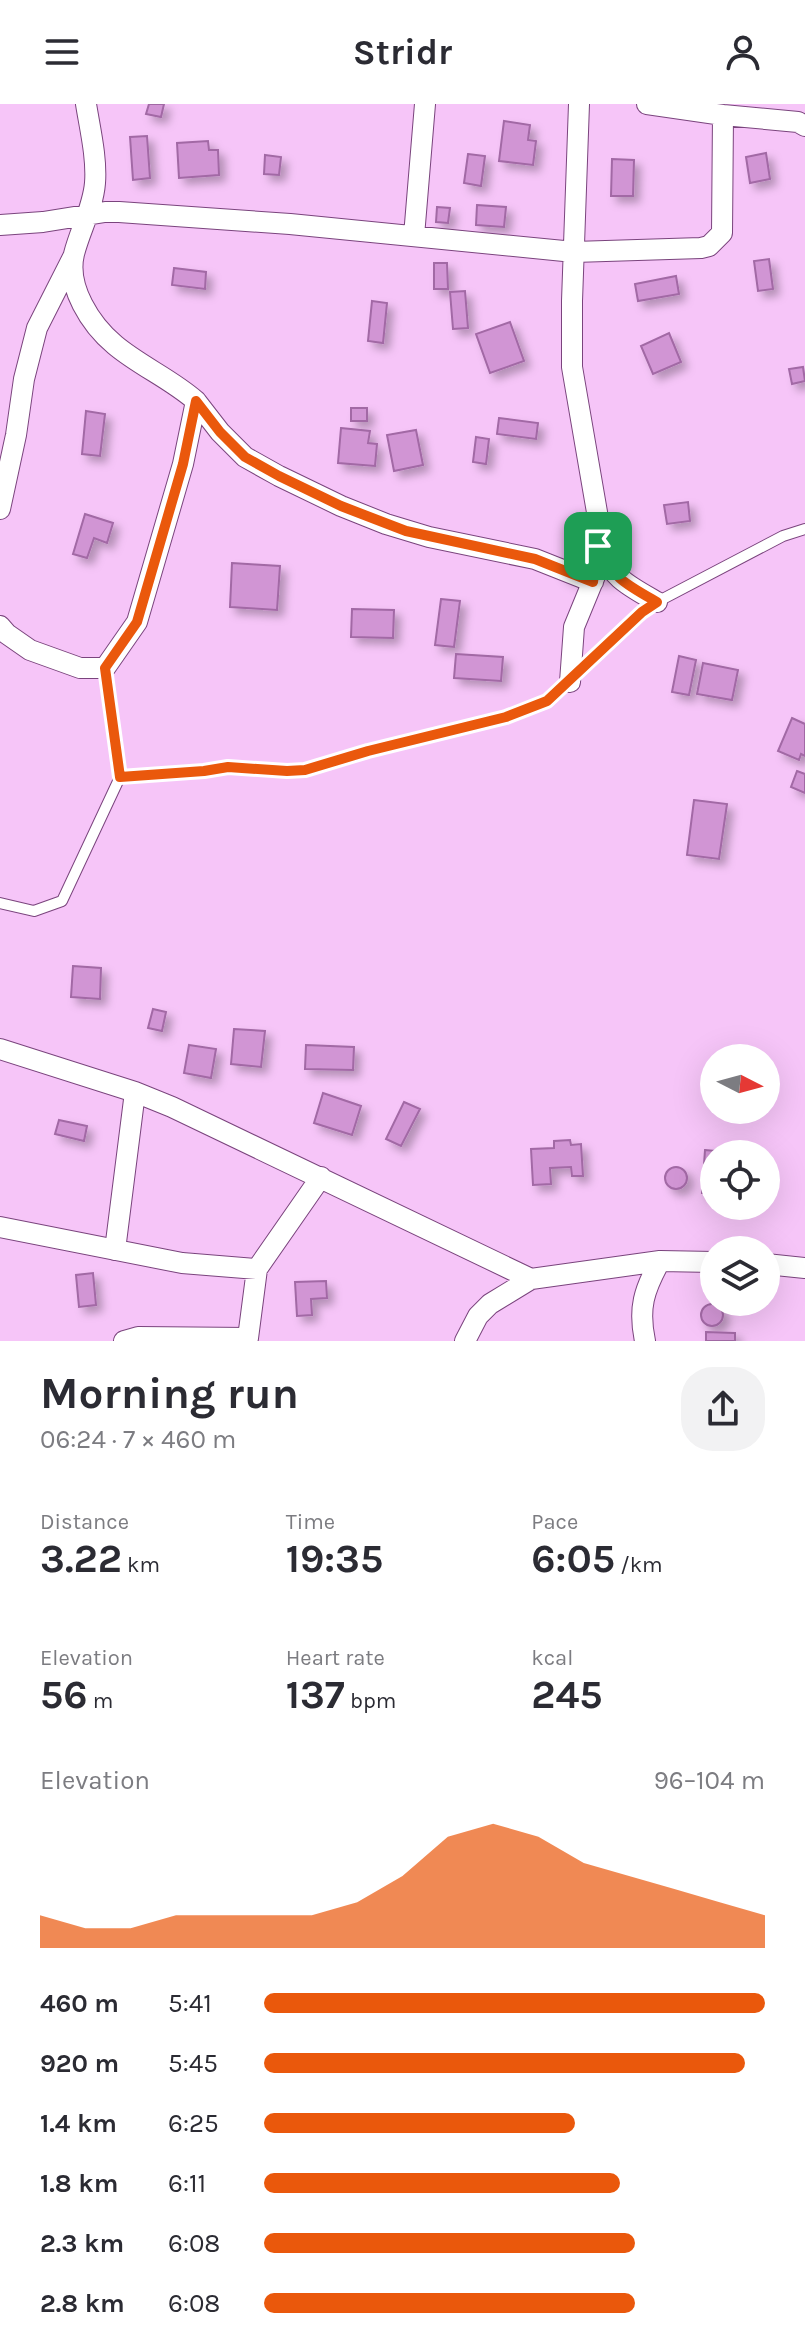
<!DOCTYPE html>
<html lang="en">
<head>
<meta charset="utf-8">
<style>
  body { margin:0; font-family:Karla,sans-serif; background:#f2f2f3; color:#2b2b33; height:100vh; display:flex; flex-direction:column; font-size:30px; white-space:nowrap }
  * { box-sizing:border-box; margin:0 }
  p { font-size:26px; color:#7c7c81 }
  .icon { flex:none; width:44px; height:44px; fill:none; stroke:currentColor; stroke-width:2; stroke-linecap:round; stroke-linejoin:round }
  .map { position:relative; height:1237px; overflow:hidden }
  .sheet { display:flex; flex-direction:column; background:#fff; flex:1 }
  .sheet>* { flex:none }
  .needle { width:52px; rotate:96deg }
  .tools { position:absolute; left:700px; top:940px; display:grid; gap:16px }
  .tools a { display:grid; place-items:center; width:80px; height:80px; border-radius:50%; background:#fff; box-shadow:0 8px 32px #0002; font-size:40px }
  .pin { position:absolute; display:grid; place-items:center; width:68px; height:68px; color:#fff; margin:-34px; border-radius:16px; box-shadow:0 4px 12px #0006 }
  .round { display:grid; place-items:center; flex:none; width:84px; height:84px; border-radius:32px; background:#f2f2f3 }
  .summary { display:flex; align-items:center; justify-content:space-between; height:136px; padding:0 40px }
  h1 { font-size:44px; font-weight:700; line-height:60px }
  .stats { display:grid; grid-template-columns:repeat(3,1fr); gap:12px; height:136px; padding:8px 40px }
  .stats div { display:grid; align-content:center }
  .stats b { font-size:40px; font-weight:700 }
  .stats small { font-size:22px; font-weight:400 }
  .stats p { font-size:22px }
  .chart { height:224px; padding:16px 40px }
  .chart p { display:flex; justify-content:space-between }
  .chart svg { width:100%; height:144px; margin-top:8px; fill:#ea580c; opacity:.7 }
  ul { padding:0 40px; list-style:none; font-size:26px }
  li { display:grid; grid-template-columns:128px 96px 1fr; align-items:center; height:60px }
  li i { height:20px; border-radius:10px; background:#ea580c }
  header { display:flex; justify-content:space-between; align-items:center; height:104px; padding:0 40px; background:#fff; font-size:36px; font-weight:700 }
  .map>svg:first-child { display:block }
  .building { fill:#d195d4; stroke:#a269a5; stroke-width:2; filter:url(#shadow) }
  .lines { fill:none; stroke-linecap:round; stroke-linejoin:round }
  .lane-casing { stroke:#7a447d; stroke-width:12 }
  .street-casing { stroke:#7a447d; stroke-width:22 }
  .lane { stroke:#fff; stroke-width:10 }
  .street { stroke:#fff; stroke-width:20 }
  .route-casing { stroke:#fff; stroke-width:16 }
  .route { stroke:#ea580c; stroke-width:10 }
</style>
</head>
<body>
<header><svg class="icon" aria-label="menu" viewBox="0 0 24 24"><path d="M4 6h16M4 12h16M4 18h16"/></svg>Stridr<svg class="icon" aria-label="person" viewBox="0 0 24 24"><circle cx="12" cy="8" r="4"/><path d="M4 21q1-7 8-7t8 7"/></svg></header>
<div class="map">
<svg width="805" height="1237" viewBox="0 0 805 1237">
  <defs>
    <filter id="shadow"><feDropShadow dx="6" dy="6" stdDeviation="4" flood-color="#0004"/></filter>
  </defs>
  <rect width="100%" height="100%" fill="#f6c5f8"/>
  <!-- building -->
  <path class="building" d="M149 0H164L161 13 146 10Z
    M504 17 530 21 528 36 536 37 533 61 499 57Z
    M147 32 150 74 133 76 130 33Z
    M208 37 209 46H218L219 71 179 74 177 39Z
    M766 49 770 75 750 79 746 53Z
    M468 50 485 52 481 82 464 79Z
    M265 51 281 53 279 71 264 70Z
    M612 55 634 56 633 92H611Z
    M477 101 506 103 504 123 476 121Z
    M437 103 450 104 448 119 436 118Z
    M769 155 773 185 758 187 754 157Z
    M434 159H447L448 185H434Z
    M174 164 206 168 205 185 172 181Z
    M676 172 679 190 638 197 635 180Z
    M465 187 468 224 453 225 450 188Z
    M372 197 387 199 383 239 368 237Z
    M510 218 524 257 490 269 476 230Z
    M669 229 681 258 653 270 641 242Z
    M803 263 805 277 792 280 789 265Z
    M351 304H367V317H351Z
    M86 307 105 310 100 352 82 350Z
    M499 314 538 319 536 335 497 330Z
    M341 324 370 327 368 339 377 340 375 362 338 359Z
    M416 326 423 361 394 367 387 331Z
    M476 333 489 335 486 360 473 358Z
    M688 398 690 417 667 420 664 401Z
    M85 410 113 419 107 439 94 434 87 454 73 450Z
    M232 459 280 462 277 506 230 503Z
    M441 495 460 497 454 543 435 541Z
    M352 505 394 506 393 534 351 533Z
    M456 550 503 553 501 577 454 574Z
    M679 552 696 556 689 591 672 588Z
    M703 559 738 566 732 596 697 590Z
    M792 614 805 620V652L801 650 799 656 778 647Z
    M797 667 805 670V689L791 683Z
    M694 696 727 700 719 755 687 751Z
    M73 862 101 864 100 895 71 893Z
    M153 905 166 908 162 927 148 924Z
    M234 925 265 927 261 963 231 960Z
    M189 941 216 945 211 974 184 969Z
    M306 941 354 943 353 966 305 965Z
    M323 989 361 1002 352 1031 314 1019Z
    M404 998 420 1005 401 1042 386 1035Z
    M59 1016 87 1022 84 1037 55 1030Z
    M570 1036 571 1041 581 1040 583 1072H572L571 1063 550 1064 551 1080 533 1081 531 1045 554 1044V1037Z
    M705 1046 728 1048 727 1050H714V1089H702Z
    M665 1074a11 11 0 1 1 22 0a11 11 0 1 1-22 0Z
    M93 1169 96 1201 79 1203 76 1171Z
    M326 1177 327 1194 311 1195 312 1211 297 1212 295 1178Z
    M701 1211a11 11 0 1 1 22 0a11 11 0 1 1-22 0Z
    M706 1228 735 1229V1237H706Z"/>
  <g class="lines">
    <!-- lane casing -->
    <g class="lane-casing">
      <path id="lane" d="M105 564 120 673
        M0 799 34 807 62 797 120 673 204 667 228 663 287 667 305 666 368 647 506 613 547 597 642 508 657 498 783 432 805 425"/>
    </g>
    <!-- street casing -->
    <g class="street-casing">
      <path id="street" d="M647 0 723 11 798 18 805 22
        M0 121 43 118 105 108H119L290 120 574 148 701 144 709 142 722 129 723 11
        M414 132 425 0
        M196 297 220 328 245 353 279 372 341 402 386 420 429 433 535 455 593 478
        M0 405 16 331 24 275 37 224 73 153
        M598 442C612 474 627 481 657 498
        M0 522 7 530 30 546 80 564H105L137 518 183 360 196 297C171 275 140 262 115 241 91 221 66 183 74 150 80 126 93 104 95 79 97 54 90 25 86 0
        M570 578 574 523 595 472 598 442V414L572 263V197L579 0
        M0 945 135 988 172 1003 531 1175
        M0 1123 182 1159 257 1165
        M115 1146 135 988
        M766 1160 805 1164
        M124 1237 138 1233 248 1234 257 1165 321 1073
        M465 1237 478 1212 490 1200 531 1175 660 1157 714 1158
        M645 1237C638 1204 644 1186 660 1157"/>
    </g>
    <!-- lane -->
    <use href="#lane" class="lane"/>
    <!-- street -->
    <use href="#street" class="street"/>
  </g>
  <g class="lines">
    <!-- route casing -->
    <g class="route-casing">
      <path id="route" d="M196 297 220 328 245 353 279 372 341 402 406 427 535 455 593 478 598 442C612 474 627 481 657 498L642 508 547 597 506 613 368 647 305 666 287 667 228 663 204 667 120 673 105 564 137 518 183 360Z"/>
    </g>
    <!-- route -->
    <use href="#route" class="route"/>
  </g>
</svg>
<div class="tools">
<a><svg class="needle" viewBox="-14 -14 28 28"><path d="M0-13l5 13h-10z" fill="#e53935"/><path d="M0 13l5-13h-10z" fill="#7c7c81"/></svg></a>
<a><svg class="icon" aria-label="locate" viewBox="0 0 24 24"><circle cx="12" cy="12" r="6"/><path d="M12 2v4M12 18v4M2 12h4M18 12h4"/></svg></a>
<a><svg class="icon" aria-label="layers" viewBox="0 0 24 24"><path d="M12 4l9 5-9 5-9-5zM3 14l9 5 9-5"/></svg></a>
</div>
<div class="pin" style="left:598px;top:442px;background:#1e9e55"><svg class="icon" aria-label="arrive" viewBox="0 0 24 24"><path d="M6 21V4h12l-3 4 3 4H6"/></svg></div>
</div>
<section class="sheet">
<div class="summary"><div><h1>Morning run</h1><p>06:24 · 7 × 460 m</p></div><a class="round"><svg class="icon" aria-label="share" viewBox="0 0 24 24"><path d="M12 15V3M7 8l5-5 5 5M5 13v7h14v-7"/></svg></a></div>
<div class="stats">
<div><p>Distance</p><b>3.22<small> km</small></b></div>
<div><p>Time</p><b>19:35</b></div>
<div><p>Pace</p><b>6:05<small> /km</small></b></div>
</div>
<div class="stats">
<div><p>Elevation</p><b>56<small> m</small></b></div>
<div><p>Heart rate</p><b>137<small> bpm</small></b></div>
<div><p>kcal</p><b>245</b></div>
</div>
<div class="chart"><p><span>Elevation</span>96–104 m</p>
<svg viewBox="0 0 160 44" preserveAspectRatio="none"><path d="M0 44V34L10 38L20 38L30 34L40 34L50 34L60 34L70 30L80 22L90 10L100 6L110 10L120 18L130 22L140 26L150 30L160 34V44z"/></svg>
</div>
<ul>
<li><b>460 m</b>5:41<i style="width:100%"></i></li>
<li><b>920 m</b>5:45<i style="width:96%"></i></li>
<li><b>1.4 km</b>6:25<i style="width:62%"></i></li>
<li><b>1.8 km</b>6:11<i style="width:71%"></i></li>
<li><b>2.3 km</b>6:08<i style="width:74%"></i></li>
<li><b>2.8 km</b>6:08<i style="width:74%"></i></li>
</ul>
</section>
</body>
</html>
